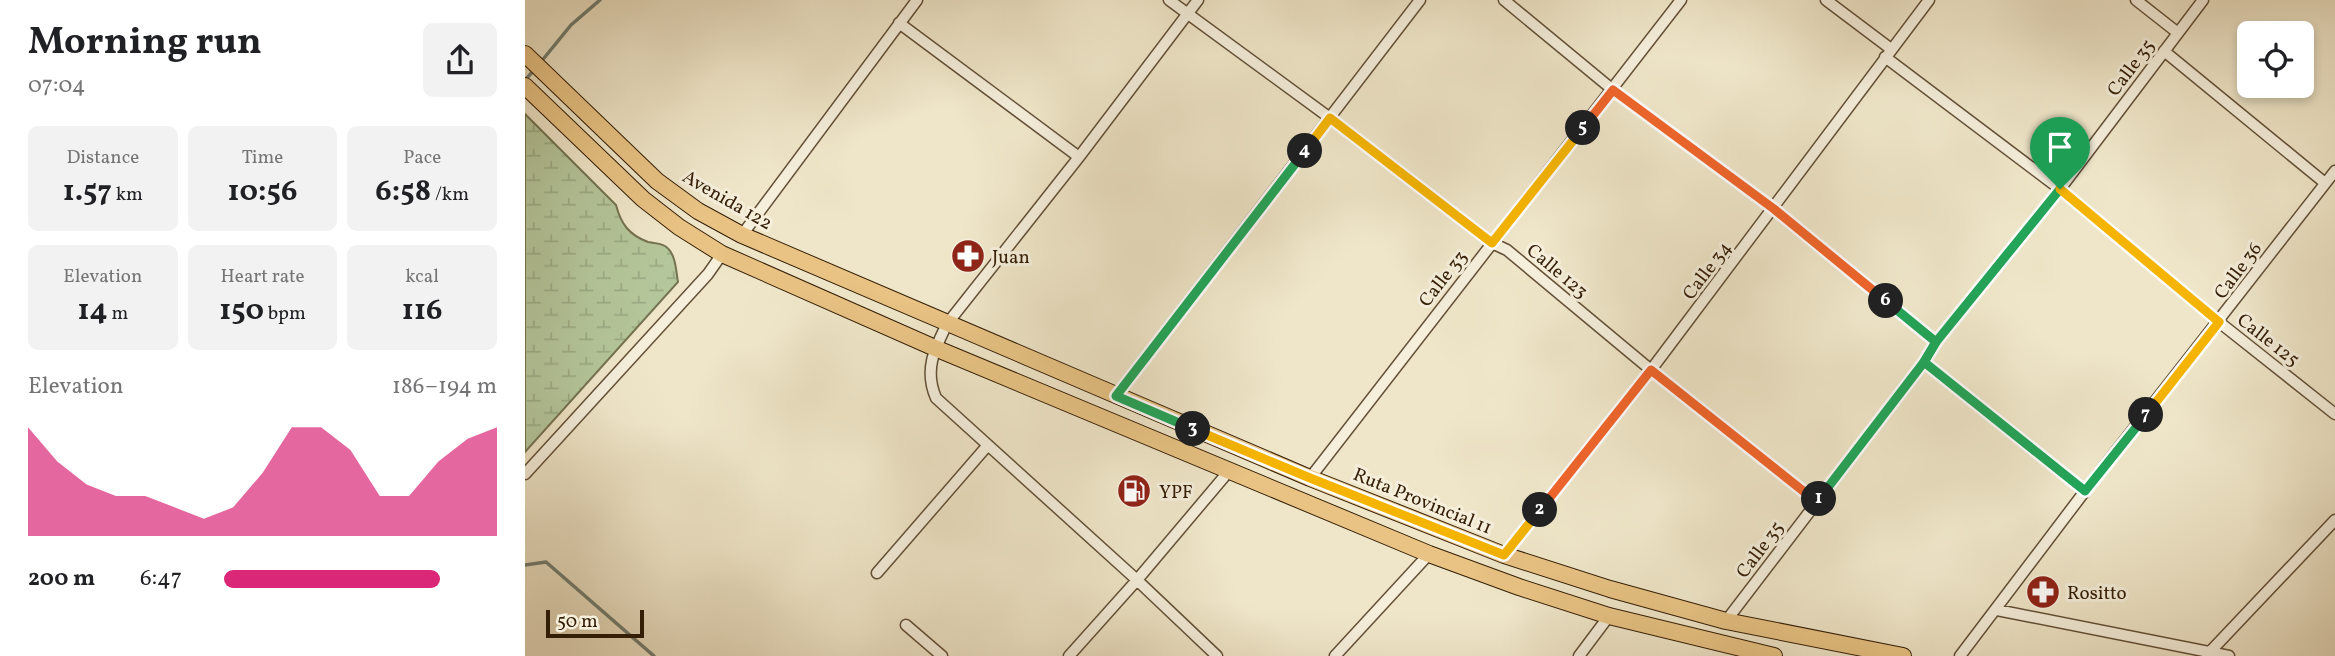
<!DOCTYPE html>
<html lang="en">
<head>
<meta charset="utf-8">
<style>
  body { margin:0; font-family:Vollkorn,serif; background:#f2f2f2; color:#202124; height:100vh; display:flex; flex-direction:column; font-size:26px; white-space:nowrap }
  * { box-sizing:border-box; margin:0 }
  p { font-size:23px; color:#757577 }
  .icon { flex:none; width:38px; height:38px; fill:none; stroke:currentColor; stroke-width:2; stroke-linecap:round; stroke-linejoin:round }
  .map { position:relative; flex:1; overflow:hidden }
  .drawer { display:flex; flex-direction:column; background:#fff; width:525px }
  .drawer>* { flex:none }
  .fabs { position:absolute; left:1712px; top:21px; display:grid; gap:14px }
  .fabs a { display:grid; place-items:center; width:77px; height:77px; border-radius:10px; background:#fff; box-shadow:0 4px 10px #0003; font-size:35px }
  .scale { position:absolute; left:21px; bottom:18px; width:98px; box-sizing:border-box; padding-left:7px; border:4px solid #341e06; border-top:0; font-size:19px; line-height:24px; white-space:nowrap; color:#341e06; -webkit-text-stroke:5px #f5efdc; paint-order:stroke }
  .pin { position:absolute; display:grid; place-items:center; width:60px; height:60px; color:#fff; margin:-72px -30px; border-radius:50% 50% 50% 0; rotate:-45deg; box-shadow:0 0 7px #0007 }
  .pin .icon { rotate:45deg }
  .km { position:absolute; width:35px; height:35px; margin:-18px; border-radius:50%; background:#222; color:#fff; font-size:19px; line-height:35px; text-align:center }
  .round { display:grid; place-items:center; flex:none; width:74px; height:74px; border-radius:10px; background:#f2f2f2 }
  .summary { display:flex; align-items:center; justify-content:space-between; height:119px; padding:0 28px }
  h1 { font-size:38px; font-weight:700; line-height:52px }
  .metrics { display:grid; grid-template-columns:repeat(3,1fr); gap:10px; height:119px; padding:7px 28px }
  .metrics div { display:grid; align-content:center; border-radius:10px; background:#f2f2f2; text-align:center }
  .metrics b { font-size:30px; font-weight:700 }
  .metrics small { font-size:19px; font-weight:400 }
  .metrics p { font-size:19px }
  .chart { height:196px; padding:14px 28px }
  .chart p { display:flex; justify-content:space-between }
  .chart svg { width:100%; height:126px; margin-top:7px; fill:#db2777; opacity:.7 }
  ul { padding:0 28px; list-style:none; font-size:23px }
  li { display:grid; grid-template-columns:112px 84px 1fr; align-items:center; height:52px }
  li i { height:18px; border-radius:9px; background:#db2777 }
  main { display:flex; flex:1; min-height:0 }
  .map>svg:first-child { display:block }
  .wetland { fill:url(#wetland-marsh); stroke:#747250; stroke-width:2 }
  .lines { fill:none; stroke-linecap:round; stroke-linejoin:round }
  .stream { stroke:#727e73; stroke-width:3.5 }
  .street-casing { stroke:#635037; stroke-width:13 }
  .primary-casing { stroke:#341e06; stroke-width:18 }
  .street { stroke:#f5efdc; stroke-width:10 }
  .primary { stroke:#e8c384; stroke-width:16 }
  .split-1-casing { stroke:#fff; stroke-width:14 }
  .split-2-casing { stroke:#fff; stroke-width:14 }
  .split-3-casing { stroke:#fff; stroke-width:14 }
  .split-4-casing { stroke:#fff; stroke-width:14 }
  .split-5-casing { stroke:#fff; stroke-width:14 }
  .split-6-casing { stroke:#fff; stroke-width:14 }
  .split-7-casing { stroke:#fff; stroke-width:14 }
  .split-8-casing { stroke:#fff; stroke-width:14 }
  .split-1 { stroke:#22a559; stroke-width:9 }
  .split-2 { stroke:#f0652b; stroke-width:9 }
  .split-3 { stroke:#f5b400; stroke-width:9 }
  .split-4 { stroke:#22a559; stroke-width:9 }
  .split-5 { stroke:#f5b400; stroke-width:9 }
  .split-6 { stroke:#f0652b; stroke-width:9 }
  .split-7 { stroke:#22a559; stroke-width:9 }
  .split-8 { stroke:#f5b400; stroke-width:9 }
  .labels { text-anchor:middle; stroke-width:6; stroke-linejoin:round; paint-order:stroke }
  .street-label { font-size:19px; fill:#341e06; stroke:#f5efdc }
  .poi-label { font-size:19px; fill:#341e06; stroke:#f5efdc; text-anchor:start }
</style>
</head>
<body>
<main>
<section class="drawer">
<div class="summary"><div><h1>Morning run</h1><p>07:04</p></div><a class="round"><svg class="icon" aria-label="share" viewBox="0 0 24 24"><path d="M12 15V3M7 8l5-5 5 5M5 13v7h14v-7"/></svg></a></div>
<div class="metrics">
<div><p>Distance</p><b>1.57<small> km</small></b></div>
<div><p>Time</p><b>10:56</b></div>
<div><p>Pace</p><b>6:58<small> /km</small></b></div>
</div>
<div class="metrics">
<div><p>Elevation</p><b>14<small> m</small></b></div>
<div><p>Heart rate</p><b>150<small> bpm</small></b></div>
<div><p>kcal</p><b>116</b></div>
</div>
<div class="chart"><p><span>Elevation</span>186–194 m</p>
<svg viewBox="0 0 160 44" preserveAspectRatio="none"><path d="M0 44V6L10 18L20 26L30 30L40 30L50 34L60 38L70 34L80 22L90 6L100 6L110 14L120 30L130 30L140 18L150 10L160 6V44z"/></svg>
</div>
<ul>
<li><b>200 m</b>6:47<i style="width:79%"></i></li>
</ul>
</section>
<div class="map">
<svg width="1810" height="656" viewBox="0 0 1810 656">
  <defs>
    <pattern id="wetland-marsh" width="20" height="14" patternUnits="userSpaceOnUse" patternTransform="scale(1.75)"><rect width="20" height="14" fill="#b4c69b"/><path d="M1 5h8M5 5V1M11 12h8M15 12V8" fill="none" stroke="#9baa84"/></pattern>
  </defs>
  <rect width="100%" height="100%" fill="#efe6c9"/>
  <filter id="stains"><feTurbulence type="fractalNoise" baseFrequency=".00286" numOctaves="4"/><feColorMatrix values="0 0 0 0 .2 0 0 0 0 .09 0 0 0 0 .02 0 0 0 .5 -.17"/></filter>
  <radialGradient id="worn" r=".72"><stop offset=".6" stop-color="#630" stop-opacity="0"/><stop offset="1" stop-color="#630" stop-opacity=".3"/></radialGradient>
  <!-- wetland -->
  <path class="wetland" d="M0 114 91 205C96 224 104 235 123 242 128 243 135 243 140 246 151 253 151 271 153 282L0 452Z"/>
  <g class="lines">
    <!-- stream -->
    <path class="stream" d="M15 63 46 25 75 0
      M0 80 10 69
      M0 565 21 562 129 656"/>
    <!-- street casing -->
    <g class="street-casing">
      <path id="street" d="M644 0 805 118 967 243 982 250 1126 370 1292 502
        M673 0 554 157 422 324C409 350 399 370 411 398L612 580 692 656
        M979 0 1088 90 1249 209 1411 342
        M1301 0 1366 49
        M1611 0 1653 33
        M374 23 554 157
        M1639 51 1800 183
        M1360 57 1535 189 1694 322 1810 414
        M217 235 392 0
        M1399 362 1560 491
        M591 396 895 0
        M0 474 183 274 197 254
        M785 478 1156 0
        M979 555 1126 370 1404 0
        M352 573 463 445
        M1472 610 1704 656
        M1201 621 1399 362 1411 342 1535 189 1678 0
        M381 625 417 656
        M1682 655 1810 520
        M544 656 612 580 704 471
        M810 656 904 554
        M1054 656 1084 616
        M1435 656 1560 491 1810 171"/>
    </g>
    <!-- primary casing -->
    <g class="primary-casing">
      <path id="primary" d="M0 54 132 181 173 211 217 235 785 478 979 555 1085 589 1201 621 1378 656
        M0 86 118 199 154 227 197 254 410 348 904 554 994 587 1084 616 1249 656"/>
    </g>
    <!-- street -->
    <use href="#street" class="street"/>
    <!-- primary -->
    <use href="#primary" class="primary"/>
  </g>
  <g class="lines">
    <!-- split-1 casing -->
    <g class="split-1-casing">
      <path id="split-1" d="M1294 499 1399 362 1411 342 1535 189"/>
    </g>
    <!-- split-2 casing -->
    <g class="split-2-casing">
      <path id="split-2" d="M1015 510 1126 370 1292 502 1294 499"/>
    </g>
    <!-- split-3 casing -->
    <g class="split-3-casing">
      <path id="split-3" d="M668 429 785 478 979 555 1015 510"/>
    </g>
    <!-- split-4 casing -->
    <g class="split-4-casing">
      <path id="split-4" d="M668 429 591 396 780 151"/>
    </g>
    <!-- split-5 casing -->
    <g class="split-5-casing">
      <path id="split-5" d="M780 151 805 118 967 243 1058 128"/>
    </g>
    <!-- split-6 casing -->
    <g class="split-6-casing">
      <path id="split-6" d="M1058 128 1088 90 1249 209 1361 301"/>
    </g>
    <!-- split-7 casing -->
    <g class="split-7-casing">
      <path id="split-7" d="M1361 301 1411 342 1399 362 1560 491 1621 415"/>
    </g>
    <!-- split-8 casing -->
    <g class="split-8-casing">
      <path id="split-8" d="M1535 189 1694 322 1621 415"/>
    </g>
    <!-- split-1 -->
    <use href="#split-1" class="split-1"/>
    <!-- split-2 -->
    <use href="#split-2" class="split-2"/>
    <!-- split-3 -->
    <use href="#split-3" class="split-3"/>
    <!-- split-4 -->
    <use href="#split-4" class="split-4"/>
    <!-- split-5 -->
    <use href="#split-5" class="split-5"/>
    <!-- split-6 -->
    <use href="#split-6" class="split-6"/>
    <!-- split-7 -->
    <use href="#split-7" class="split-7"/>
    <!-- split-8 -->
    <use href="#split-8" class="split-8"/>
  </g>
  <!-- icons -->
  <defs>
    <g id="pharmacy-disc" transform="scale(1.75)"><circle r="9.5" fill="#8f2418" stroke="#f5efdc"/><path d="M-2-6h4v4h4v4h-4v4h-4v-4h-4v-4h4Z" fill="#fff"/></g>
    <g id="fuel-disc" transform="scale(1.75)"><circle r="9.5" fill="#8f2418" stroke="#f5efdc"/><path d="M-5.5-6h7V0h2V4h1.3V-2.5L3-4.5l.8-.8L6-3V5H2.5V1h-1V6h-7ZM-4.2-4.7v3.2H.2V-4.7Z" fill="#fff"/></g>
  </defs>
  <g fill-rule="evenodd">
    <use href="#pharmacy-disc" x="443" y="256"/>
    <use href="#fuel-disc" x="609" y="491"/>
    <use href="#pharmacy-disc" x="1518" y="592"/>
  </g>
  <g class="labels">
    <!-- street labels -->
    <g class="street-label">
      <text transform="translate(1605 67) rotate(-53)" y="7">Calle 35</text>
      <text transform="translate(203 199) rotate(30)" y="7">Avenida 122</text>
      <text transform="translate(1033 270) rotate(40)" y="7">Calle 123</text>
      <text transform="translate(1181 270) rotate(-53)" y="7">Calle 34</text>
      <text transform="translate(1712 270) rotate(-53)" y="7">Calle 36</text>
      <text transform="translate(917 278) rotate(-52)" y="7">Calle 33</text>
      <text transform="translate(1744 339) rotate(38)" y="7">Calle 125</text>
      <text transform="translate(898 500) rotate(22)" y="7">Ruta Provincial 11</text>
      <text transform="translate(1234 549) rotate(-53)" y="7">Calle 35</text>
    </g>
    <!-- poi labels -->
    <g class="poi-label">
      <text x="467" y="263">Juan</text>
      <text x="634" y="498">YPF</text>
      <text x="1542" y="599">Rositto</text>
    </g>
  </g>
  <rect width="100%" height="100%" filter="url(#stains)"/>
  <rect width="100%" height="100%" fill="url(#worn)"/>
</svg>
<div class="fabs">
<a><svg class="icon" aria-label="locate" viewBox="0 0 24 24"><circle cx="12" cy="12" r="6"/><path d="M12 2v4M12 18v4M2 12h4M18 12h4"/></svg></a>
</div>
<div class="scale">50 m</div>
<div class="pin" style="left:1535px;top:189px;background:#1e9e55"><svg class="icon" aria-label="arrive" viewBox="0 0 24 24"><path d="M6 21V4h12l-3 4 3 4H6"/></svg></div>
<b class="km" style="left:1294px;top:499px">1</b>
<b class="km" style="left:1015px;top:510px">2</b>
<b class="km" style="left:668px;top:429px">3</b>
<b class="km" style="left:780px;top:151px">4</b>
<b class="km" style="left:1058px;top:128px">5</b>
<b class="km" style="left:1361px;top:301px">6</b>
<b class="km" style="left:1621px;top:415px">7</b>
</div>
</main>
</body>
</html>
